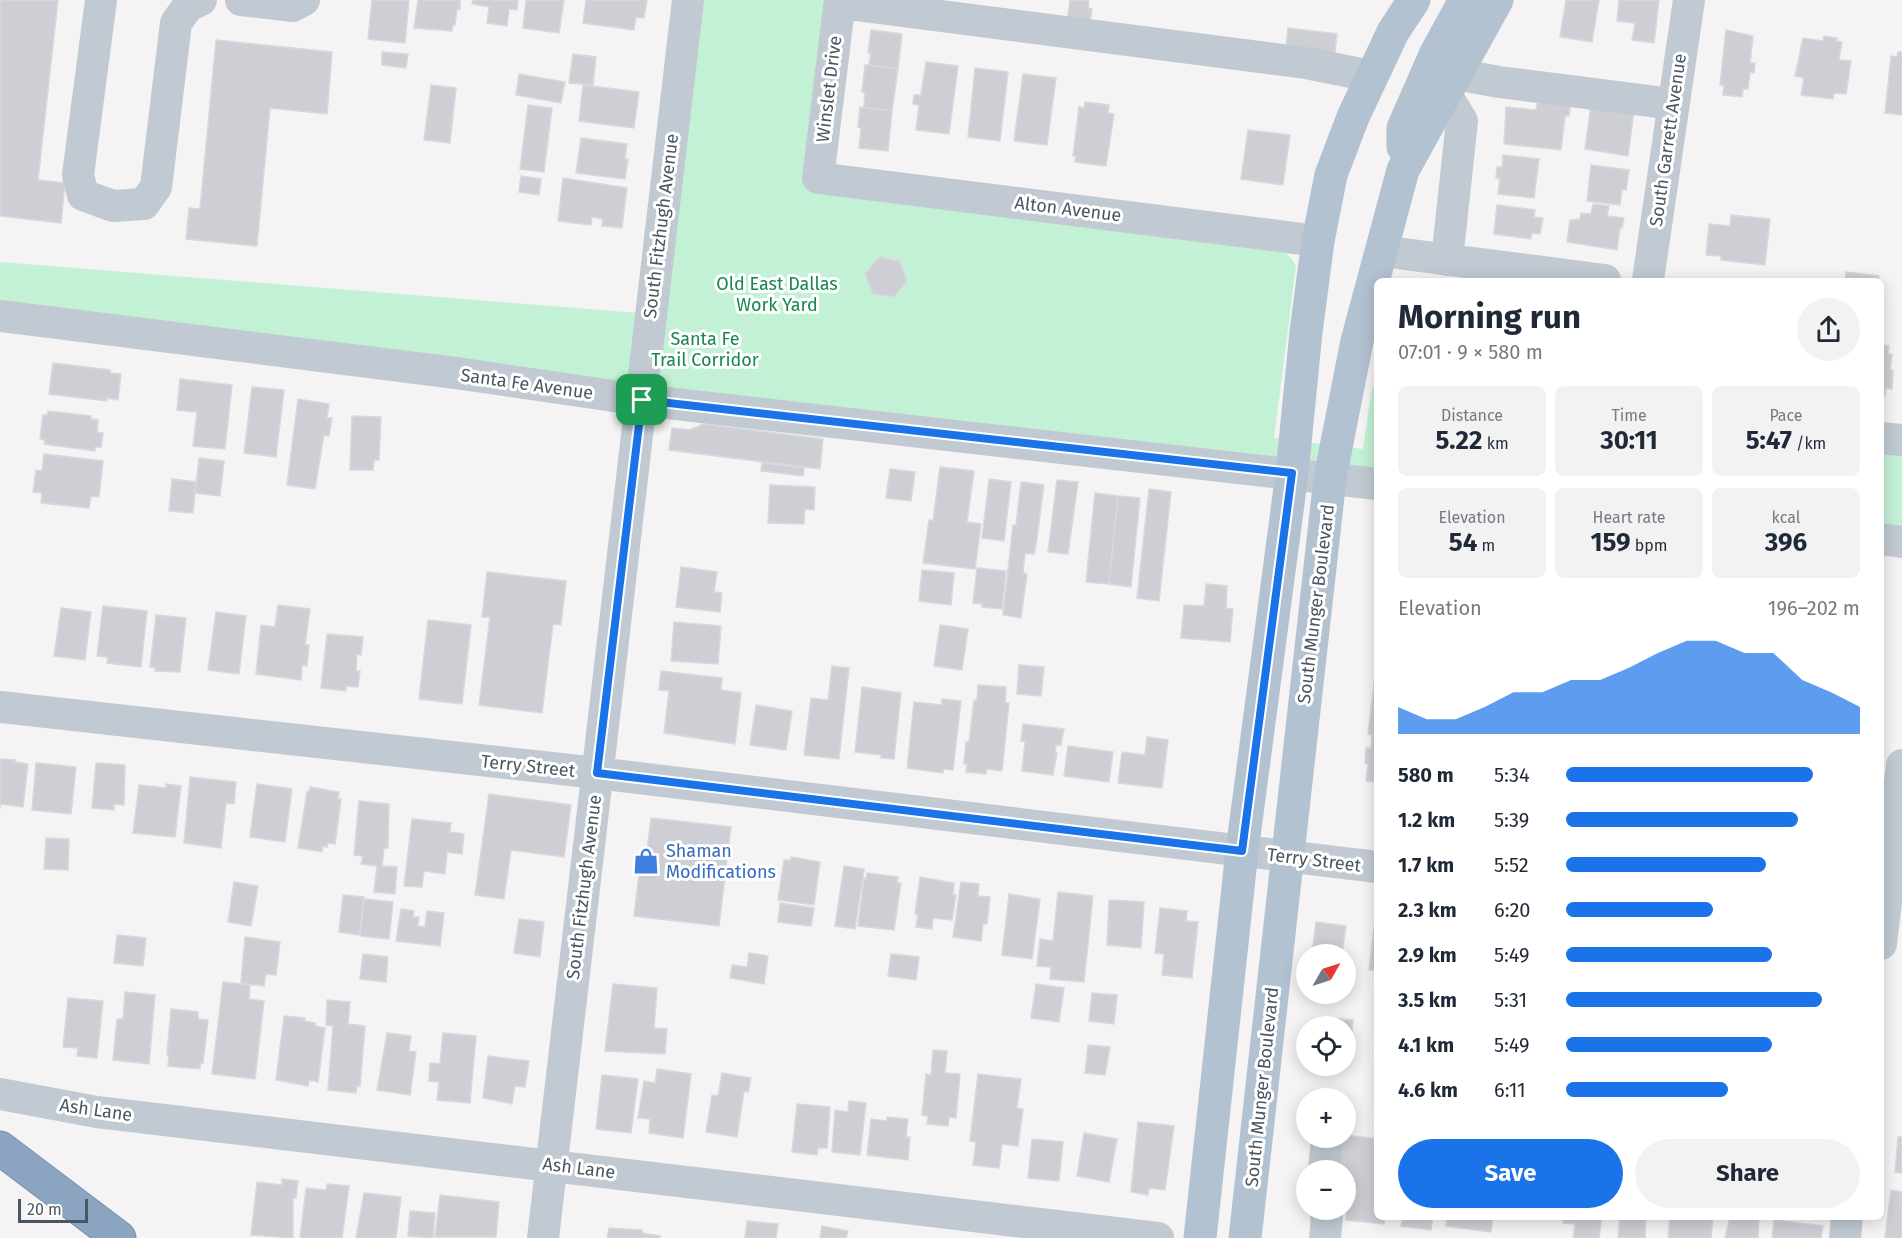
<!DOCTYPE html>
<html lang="en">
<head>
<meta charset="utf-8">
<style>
  body { margin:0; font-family:"Fira Sans",sans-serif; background:#f2f2f3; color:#1f2937; height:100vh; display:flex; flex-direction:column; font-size:22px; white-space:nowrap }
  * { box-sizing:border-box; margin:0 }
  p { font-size:20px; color:#747a83 }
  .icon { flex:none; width:33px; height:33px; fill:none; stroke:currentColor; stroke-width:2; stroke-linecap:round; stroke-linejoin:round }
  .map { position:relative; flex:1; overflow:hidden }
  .panel { position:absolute; left:1374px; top:278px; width:510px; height:942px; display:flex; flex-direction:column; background:#fff; border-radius:9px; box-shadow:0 3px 15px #0003 }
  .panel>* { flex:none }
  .needle { width:39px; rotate:51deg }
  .buttons { position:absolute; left:1296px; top:944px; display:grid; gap:12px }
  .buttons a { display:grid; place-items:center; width:60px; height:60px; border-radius:50%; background:#fff; box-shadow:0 3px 15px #0003; font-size:30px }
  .scale { position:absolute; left:18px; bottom:15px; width:70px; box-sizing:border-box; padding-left:6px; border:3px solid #4a5661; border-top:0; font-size:16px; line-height:21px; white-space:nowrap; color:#4a5661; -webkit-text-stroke:4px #fff; paint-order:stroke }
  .pin { position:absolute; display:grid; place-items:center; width:51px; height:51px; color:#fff; margin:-26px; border-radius:12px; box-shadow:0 3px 9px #0006 }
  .round { display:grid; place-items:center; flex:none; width:63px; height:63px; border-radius:32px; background:#f2f2f3 }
  .summary { display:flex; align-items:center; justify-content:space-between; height:102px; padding:0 24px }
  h1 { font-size:33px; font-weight:700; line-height:45px }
  .metrics { display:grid; grid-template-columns:repeat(3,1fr); gap:9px; height:102px; padding:6px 24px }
  .metrics div { display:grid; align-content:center; border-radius:9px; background:#f2f2f3; text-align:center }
  .metrics b { font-size:26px; font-weight:700 }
  .metrics small { font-size:16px; font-weight:400 }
  .metrics p { font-size:16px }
  .chart { height:168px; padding:12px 24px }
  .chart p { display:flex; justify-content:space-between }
  .chart svg { width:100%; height:108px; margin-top:6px; fill:#1a73e8; opacity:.7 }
  .cta { display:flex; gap:12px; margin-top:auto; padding:12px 24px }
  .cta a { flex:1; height:69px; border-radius:36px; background:#1a73e8; color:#fff; font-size:24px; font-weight:700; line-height:69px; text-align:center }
  .cta a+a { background:#f2f2f3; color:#1f2937 }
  ul { padding:0 24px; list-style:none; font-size:20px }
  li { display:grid; grid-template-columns:96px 72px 1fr; align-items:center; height:45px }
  li i { height:15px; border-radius:8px; background:#1a73e8 }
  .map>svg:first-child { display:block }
  .green { fill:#c3f1d5 }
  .building { fill:#cdcfd5; stroke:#d7d9de; stroke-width:1.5 }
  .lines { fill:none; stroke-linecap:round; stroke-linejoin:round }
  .highway-casing { stroke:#7690ad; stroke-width:35 }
  .minor { stroke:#c1cad2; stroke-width:32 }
  .major { stroke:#b3c2d1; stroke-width:33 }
  .highway { stroke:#8ba5c1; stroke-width:33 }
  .route-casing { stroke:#fff; stroke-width:12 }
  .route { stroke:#1a73e8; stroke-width:8 }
  .labels { text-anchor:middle; stroke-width:6; stroke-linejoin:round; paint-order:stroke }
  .street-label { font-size:18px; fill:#4a5661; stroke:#fff }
  .park-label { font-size:18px; fill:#17864f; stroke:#fff }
  .shop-label { font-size:18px; fill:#366cbe; stroke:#fff; text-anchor:start }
</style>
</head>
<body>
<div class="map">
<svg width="1902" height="1238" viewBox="0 0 1902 1238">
  <rect width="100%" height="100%" fill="#f5f3f3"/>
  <!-- green -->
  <path class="green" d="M702 0H830L809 191 1286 253 1292 259 1296 266 1274 438 1363 449 1372 387 1377 388V470L670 389 664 382 659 367 624 383 0 307V262L638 313Z
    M1881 446 1902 448V528L1881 525Z"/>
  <!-- building -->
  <path class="building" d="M0 0H58L38 180 65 183 61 223 0 216Z
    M372 0H409L405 43 368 39Z
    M418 0H460V9H457L455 25H453L452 31 414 28Z
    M473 0H518L517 10 509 9 507 26 487 23 489 7 472 4Z
    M526 0H564L559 33 523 28Z
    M586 0H647L644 18 636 17 634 30 583 23Z
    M1070 0H1089L1088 8 1092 9 1089 32 1066 30Z
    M1566 0H1599L1592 42 1560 37Z
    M1619 0H1659L1654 43 1632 40 1635 23 1617 21Z
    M1288 28 1337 34 1334 60 1285 54Z
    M871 30 902 34 898 69 869 65 871 53H868Z
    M1726 30 1753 36 1750 63H1755L1754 73 1750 72 1748 89H1743L1742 97 1723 95 1724 86 1720 85Z
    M1824 36 1837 38 1836 41 1842 42 1839 60 1851 61 1846 94 1834 93 1833 99 1801 95 1804 78 1795 76 1803 38 1823 41Z
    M216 40 332 52 327 114 270 108 257 246 186 239 189 208 200 209Z
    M382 52 408 54 406 68 382 65Z
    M1898 52H1902V115L1885 113 1891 56 1897 57Z
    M573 54 596 57 593 85 569 83Z
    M926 62 958 66 949 134 916 130 919 105 913 104 914 95H921Z
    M865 65 898 69 892 111 864 107 865 92H862Z
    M975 68 1008 72 1000 141 968 137Z
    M519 74 565 82 561 103 516 95Z
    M1023 74 1056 78 1047 145 1014 141Z
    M431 85 456 88 450 143 424 140Z
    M583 85 639 92 634 128 579 121Z
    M1538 97 1571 101 1569 116H1565L1561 150 1504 144 1506 107 1536 110Z
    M1085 102 1109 105 1108 113 1114 114 1106 166 1075 162 1076 156H1073L1079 107 1084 108Z
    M528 105 552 108 544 172 520 169Z
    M1591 105 1634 111 1628 156 1585 149Z
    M860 107 892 111 888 151 859 148 861 128 858 127Z
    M1248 130 1290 135 1283 185 1241 179Z
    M581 138 627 144 625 159H628L625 179 576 173Z
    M1503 155 1539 159 1534 198 1498 194 1500 179 1496 178 1497 167H1502Z
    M1591 165 1629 170 1626 190 1622 189 1620 205 1587 201Z
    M521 176 541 179 539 195 519 192Z
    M563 178 627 188 622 228 602 226 603 219 592 217 591 225 558 221Z
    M1593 204 1609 206 1607 216 1624 218 1622 228H1620L1617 250 1567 242 1570 220 1580 219 1581 213 1591 214Z
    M1497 205 1535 210 1534 217 1543 218 1540 234 1532 233 1531 239 1494 234Z
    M1731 215 1770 219 1765 265 1721 260V256L1706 255 1709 224 1730 226Z
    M879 257 900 261 907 281 894 297 873 294 865 274Z
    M1846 272 1879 276 1878 280H1845Z
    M1881 345 1889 346 1888 354H1892L1890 370H1893L1892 389 1886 388 1885 396 1881 395Z
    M53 363 110 370V373L121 374 118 400 107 398V401L49 394Z
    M180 379 232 385 225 449 193 446 197 412 177 410Z
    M252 387 284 390 276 457 244 453Z
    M298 399 329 404 327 418H332L329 436 324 435 315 489 287 485Z
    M48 411 91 416V419L98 420 97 432 103 433 101 447H95V451L44 444 45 440 40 439 43 415H47Z
    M352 416 381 417 379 460H374L373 470H350Z
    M703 424 823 439 820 469 669 450 672 428 690 430Z
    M44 454 103 461 99 497 91 496 89 508 41 503 42 493 33 492 36 470 42 471Z
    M199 458 224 461 220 496 195 493Z
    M762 463 804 468 803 476 761 471Z
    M940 467 974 471 967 522 981 524 975 569 923 563 929 520 933 521Z
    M890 469 915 472 911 501 886 498Z
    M172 479 196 482 193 513 169 511Z
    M989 479 1011 482 1004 541 982 538Z
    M1057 480 1078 482 1068 554 1048 552Z
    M1021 482 1044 485 1036 545 1034 554 1025 553 1023 573 1027 574 1021 618 1003 615 1013 525H1016Z
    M770 485 815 487 814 510 805 509 804 524 768 523Z
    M1149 489 1171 492 1159 601 1137 598Z
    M1095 493 1118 496 1109 584 1086 582Z
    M1118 496 1140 498 1131 587 1109 584Z
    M681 567 717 572 714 592 722 593 720 612 676 607Z
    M977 568 1006 571 1002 609 982 607 983 604 973 603Z
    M922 570 954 573 951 605 919 601Z
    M487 572 566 581 561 625 553 624 542 713 479 705 490 617H482Z
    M1206 584 1227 586 1226 608 1233 609 1230 642 1181 638 1184 605 1204 606Z
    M278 605 310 609 305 645H309L307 666 302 665 301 680 256 674 261 625 275 627Z
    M103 606 147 611 141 667 107 663 108 657 97 656Z
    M61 608 91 612 85 660 54 656Z
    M216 612 246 616 239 674 208 670Z
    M156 615 186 618 180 672 155 671 156 668 150 667Z
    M428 620 471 625 462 704 419 699Z
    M674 622 721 626 718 664 671 661Z
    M940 625 968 629 962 670 934 666Z
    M327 634 363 637 361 655 357 654 356 671H360L358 687 346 686V691L321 688Z
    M1019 665 1044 667 1041 696 1017 694Z
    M832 666 849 668 839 759 804 755 811 698 828 700Z
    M661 671 722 678 721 690 741 693 735 744 664 733 669 691 659 690Z
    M1375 677H1377V782L1366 781 1368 764 1365 763 1366 748H1371L1372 735 1368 734Z
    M978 685 1006 687 1005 703H1009L1002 771 987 769 986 774 966 772 967 764H964L966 742H969L974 700H977Z
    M862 687 901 693 894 759 881 758V755L855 752Z
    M942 699 961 701 953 770 943 769V773L907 768 914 702 942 705Z
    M756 705 792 711 786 750 750 745Z
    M1023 724 1064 729 1061 745H1056L1055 752 1057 753 1053 775 1022 771 1025 742 1021 741Z
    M1147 737 1168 740 1162 788 1118 783 1122 752 1145 755Z
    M1068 746 1113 752 1109 782 1064 776Z
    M0 759 16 760 15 762 28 764 23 807 1 804 0 809Z
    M36 763 76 767 71 814 32 810Z
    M96 763 125 765 124 805 114 804V810L92 808Z
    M190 777 236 782 234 804 226 803 221 848 184 843Z
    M166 784 181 786 175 837 133 833 139 785 166 788Z
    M257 784 292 789 285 842 250 837Z
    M310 787 339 792 338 799H341L335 844 328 843 327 847 323 846 322 852 298 848 307 792H309Z
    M489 794 571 805 564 857 511 850 504 899 475 895Z
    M359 801 389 804 388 848H384L382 866 397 867 395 894 374 892 377 866 361 864 363 856 354 855Z
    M651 818 731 827 719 926 634 916 640 866H645Z
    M412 819 451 823 450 832 464 834 462 854 447 852 445 874 424 871 422 887 404 886Z
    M46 838 69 839 68 870 44 869Z
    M791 857 820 862 814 905 778 900 784 860H791Z
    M844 866 864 869 855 929 835 926Z
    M867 873 898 877 897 883H901L894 930 858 926 864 878 866 879Z
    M920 877 954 883 953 895H956L952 920 933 918 932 929 916 927 918 915 915 914Z
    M234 882 258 886 251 926 228 922Z
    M961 882 979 884 978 896 990 897 987 924H983L981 941 953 937Z
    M1058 892 1093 896 1084 982 1050 979 1051 967 1037 966 1040 939 1053 941Z
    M1009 894 1040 899 1032 959 1002 955Z
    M343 895 364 897 359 935 339 932Z
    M364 899 393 902 389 939 360 936Z
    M1109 900 1144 902 1141 948 1107 945Z
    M780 903 814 908 811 926 778 922Z
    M1160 908 1187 911 1186 921 1198 922 1192 978 1162 975 1164 954 1155 953Z
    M401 909 414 911 413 917H419L418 926 425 927 427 911 444 913 440 946 396 941Z
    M519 919 544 922 540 957 514 953Z
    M1316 922 1346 926 1342 954H1312Z
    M1374 927 1377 928V971L1369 970Z
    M117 935 146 938 143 966 114 963Z
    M245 937 280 942 276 975 266 974 264 986 241 983Z
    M749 953 768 956 764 984 730 978 732 965 747 967Z
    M363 954 388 957 386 982 360 979Z
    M891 954 919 957 916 980 888 976Z
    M1346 960H1350L1346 991Z
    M223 982 250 985 249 999 264 1001 255 1079 212 1074Z
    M613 984 657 988 654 1028 667 1029 665 1054 605 1051Z
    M1036 984 1064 988 1059 1022 1031 1018Z
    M125 992 155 995 149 1064 113 1060 117 1019H123Z
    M1092 993 1117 995 1114 1024 1089 1021Z
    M68 998 103 1001 97 1058 77 1056 78 1048 63 1047Z
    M327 1000 350 1002 348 1024 365 1026 360 1086 357 1085 356 1093 328 1090 333 1026 326 1025Z
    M171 1009 198 1012V1019L208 1020 203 1063H200V1069L168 1066 169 1055H167Z
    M284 1016 305 1018 304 1021 315 1023V1026L325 1028 318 1082 309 1080 308 1086 276 1080Z
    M1321 1017 1353 1020 1350 1053 1346 1052V1026H1320Z
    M387 1033 411 1036 409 1051 416 1052 410 1095 377 1090Z
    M443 1033 476 1036 470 1103 437 1100 439 1082 429 1081 430 1063 440 1064Z
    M1088 1045 1110 1047 1105 1075 1085 1073Z
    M933 1050 947 1051 945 1073 960 1074 956 1118 949 1117 948 1126 927 1124 928 1116 922 1115 926 1074 931 1075Z
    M488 1056 529 1061 525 1087 515 1086 512 1104 483 1098Z
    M657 1069 691 1074 683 1138 649 1133 650 1119 638 1118 644 1081 655 1083Z
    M722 1073 751 1078 748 1092 744 1091 737 1137 706 1132 712 1095 718 1096Z
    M978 1074 1021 1079 1017 1108 1023 1109 1018 1146 1002 1144 999 1168 973 1165 976 1142 970 1141Z
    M602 1075 638 1079 631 1133 596 1129Z
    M849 1101 866 1103 860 1155 832 1152 835 1110 848 1112Z
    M797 1104 830 1107 827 1148H818L817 1155 792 1152Z
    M887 1117 908 1119 906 1137H910L908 1160 867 1155 871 1119 887 1121Z
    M1138 1122 1174 1126 1165 1190 1149 1188 1148 1195 1131 1192Z
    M1346 1125V1135L1377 1139V1216H1385L1384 1224 1346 1220V1213H1337L1338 1209H1346V1170L1331 1167 1335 1137H1346Z
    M1084 1133 1117 1139 1109 1182 1077 1176Z
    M1898 1137H1902V1173L1895 1172Z
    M1032 1139 1063 1142 1059 1181 1028 1178Z
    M282 1179 298 1181 296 1198H293V1238L251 1235 257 1182 282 1185Z
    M327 1184 349 1186 342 1238H300L306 1188 326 1190Z
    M1891 1190 1902 1192V1238H1885Z
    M364 1193 401 1197 396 1238H356Z
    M440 1195 499 1202 496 1237H435Z
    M410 1211 435 1213 433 1238 408 1236Z
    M1403 1216H1433L1431 1230 1401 1226Z
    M1447 1216H1493L1491 1232 1446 1226Z
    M1563 1216H1602L1599 1238H1573L1575 1224 1563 1223Z
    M1620 1216H1646L1645 1238H1618Z
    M1670 1216H1713L1711 1238H1668Z
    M1730 1216H1759L1758 1238H1725Z
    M1774 1220 1823 1226 1821 1238H1772Z
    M747 1221 778 1224 776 1238H745Z
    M822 1226 848 1231 846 1238H820Z
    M609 1228 642 1230V1233L660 1236V1238H607Z"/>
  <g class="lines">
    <!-- highway casing -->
    <g class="highway-casing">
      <path id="highway" d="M0 1148 119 1238"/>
    </g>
    <!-- minor -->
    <path class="minor" d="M101 0 78 175 83 195 113 206 144 204 156 187 176 23 188 6 201 0
      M241 0 293 6 304 0
      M840 0 818 178 1318 241
      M840 3 1306 63 1371 76
      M1456 74 1499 82 1673 104
      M1445 93 1462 121 1447 260
      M1381 251 1605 280
      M1648 280 1689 0
      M0 316 456 373 641 400 1377 484
      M1881 438 1902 440
      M1881 539 1902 542
      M0 707 597 773 1377 867
      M1881 944 1902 765
      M0 1094 97 1112 1158 1238
      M1324 1170 1327 1137
      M1324 1209 1327 1216 1325 1238
      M543 1238 688 0
      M1845 1238 1847 1216"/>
    <!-- major -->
    <path class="major" d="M1403 147V128L1435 55 1465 0
      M1200 1238 1242 851 1292 473 1306 332 1318 241 1331 175 1353 117 1393 32 1414 0
      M1245 1238 1330 478 1357 341 1403 170 1497 0"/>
    <!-- highway -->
    <use href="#highway" class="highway"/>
  </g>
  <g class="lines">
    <!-- route casing -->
    <g class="route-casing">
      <path id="route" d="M642 400 1292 473 1242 851 597 773Z"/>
    </g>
    <!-- route -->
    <use href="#route" class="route"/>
  </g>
  <!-- icons -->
  <defs>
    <g id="shop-bare" transform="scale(2.07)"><path d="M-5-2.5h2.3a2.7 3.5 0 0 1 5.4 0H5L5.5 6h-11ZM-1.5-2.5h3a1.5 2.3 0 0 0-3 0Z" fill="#3f7fe0" stroke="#fff" stroke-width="2.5" paint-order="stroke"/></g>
  </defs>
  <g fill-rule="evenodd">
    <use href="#shop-bare" x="646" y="861"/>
  </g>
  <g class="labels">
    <!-- street labels -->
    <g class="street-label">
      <text transform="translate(829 89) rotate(-83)" y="6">Winslet Drive</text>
      <text transform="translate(1668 140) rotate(-82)" y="6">South Garrett Avenue</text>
      <text transform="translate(1068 209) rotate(7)" y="6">Alton Avenue</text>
      <text transform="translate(661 226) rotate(-83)" y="6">South Fitzhugh Avenue</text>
      <text transform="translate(527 384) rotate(8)" y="6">Santa Fe Avenue</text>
      <text transform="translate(1316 604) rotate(-83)" y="6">South Munger Boulevard</text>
      <text transform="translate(528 766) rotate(6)" y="6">Terry Street</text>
      <text transform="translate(1314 860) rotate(7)" y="6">Terry Street</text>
      <text transform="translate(584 887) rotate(-83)" y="6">South Fitzhugh Avenue</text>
      <text transform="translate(1262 1087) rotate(-84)" y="6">South Munger Boulevard</text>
      <text transform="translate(96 1110) rotate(8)" y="6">Ash Lane</text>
      <text transform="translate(579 1168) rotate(7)" y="6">Ash Lane</text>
    </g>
    <!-- park labels -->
    <g class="park-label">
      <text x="777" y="290">Old East Dallas<tspan x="777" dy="21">Work Yard</tspan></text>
      <text x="705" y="345">Santa Fe<tspan x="705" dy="21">Trail Corridor</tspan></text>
    </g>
    <!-- shop labels -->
    <g class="shop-label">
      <text x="666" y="857">Shaman<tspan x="666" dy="21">Modifications</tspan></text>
    </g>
  </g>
</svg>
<div class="buttons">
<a><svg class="needle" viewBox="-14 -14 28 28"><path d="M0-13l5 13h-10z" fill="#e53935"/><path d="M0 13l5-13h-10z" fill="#747a83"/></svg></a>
<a><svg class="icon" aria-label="locate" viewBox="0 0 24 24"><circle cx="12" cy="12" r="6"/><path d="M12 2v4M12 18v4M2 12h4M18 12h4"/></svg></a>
<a>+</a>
<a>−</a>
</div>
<div class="scale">20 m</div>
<div class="pin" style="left:642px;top:400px;background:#1e9e55"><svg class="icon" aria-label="arrive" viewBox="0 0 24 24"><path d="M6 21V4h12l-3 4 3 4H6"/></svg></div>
<section class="panel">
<div class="summary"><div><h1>Morning run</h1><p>07:01 · 9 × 580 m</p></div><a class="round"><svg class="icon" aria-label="share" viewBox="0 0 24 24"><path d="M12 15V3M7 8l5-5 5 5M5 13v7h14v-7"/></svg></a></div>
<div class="metrics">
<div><p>Distance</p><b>5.22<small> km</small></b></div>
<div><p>Time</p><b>30:11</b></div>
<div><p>Pace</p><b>5:47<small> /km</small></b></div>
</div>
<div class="metrics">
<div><p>Elevation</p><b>54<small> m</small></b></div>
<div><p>Heart rate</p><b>159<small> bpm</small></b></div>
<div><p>kcal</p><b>396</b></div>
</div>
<div class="chart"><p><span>Elevation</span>196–202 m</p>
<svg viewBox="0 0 160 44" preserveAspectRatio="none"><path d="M0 44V33L10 38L20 38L30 33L40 27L50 27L60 22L70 22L80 17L90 11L100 6L110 6L120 11L130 11L140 22L150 27L160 33V44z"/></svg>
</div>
<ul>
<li><b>580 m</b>5:34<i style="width:84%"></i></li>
<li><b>1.2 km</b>5:39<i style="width:79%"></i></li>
<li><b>1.7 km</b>5:52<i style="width:68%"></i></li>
<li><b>2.3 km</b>6:20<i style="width:50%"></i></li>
<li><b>2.9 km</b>5:49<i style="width:70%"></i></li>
<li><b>3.5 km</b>5:31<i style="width:87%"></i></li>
<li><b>4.1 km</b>5:49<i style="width:70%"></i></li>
<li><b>4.6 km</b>6:11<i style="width:55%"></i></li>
</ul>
<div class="cta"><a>Save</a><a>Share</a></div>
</section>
</div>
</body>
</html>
